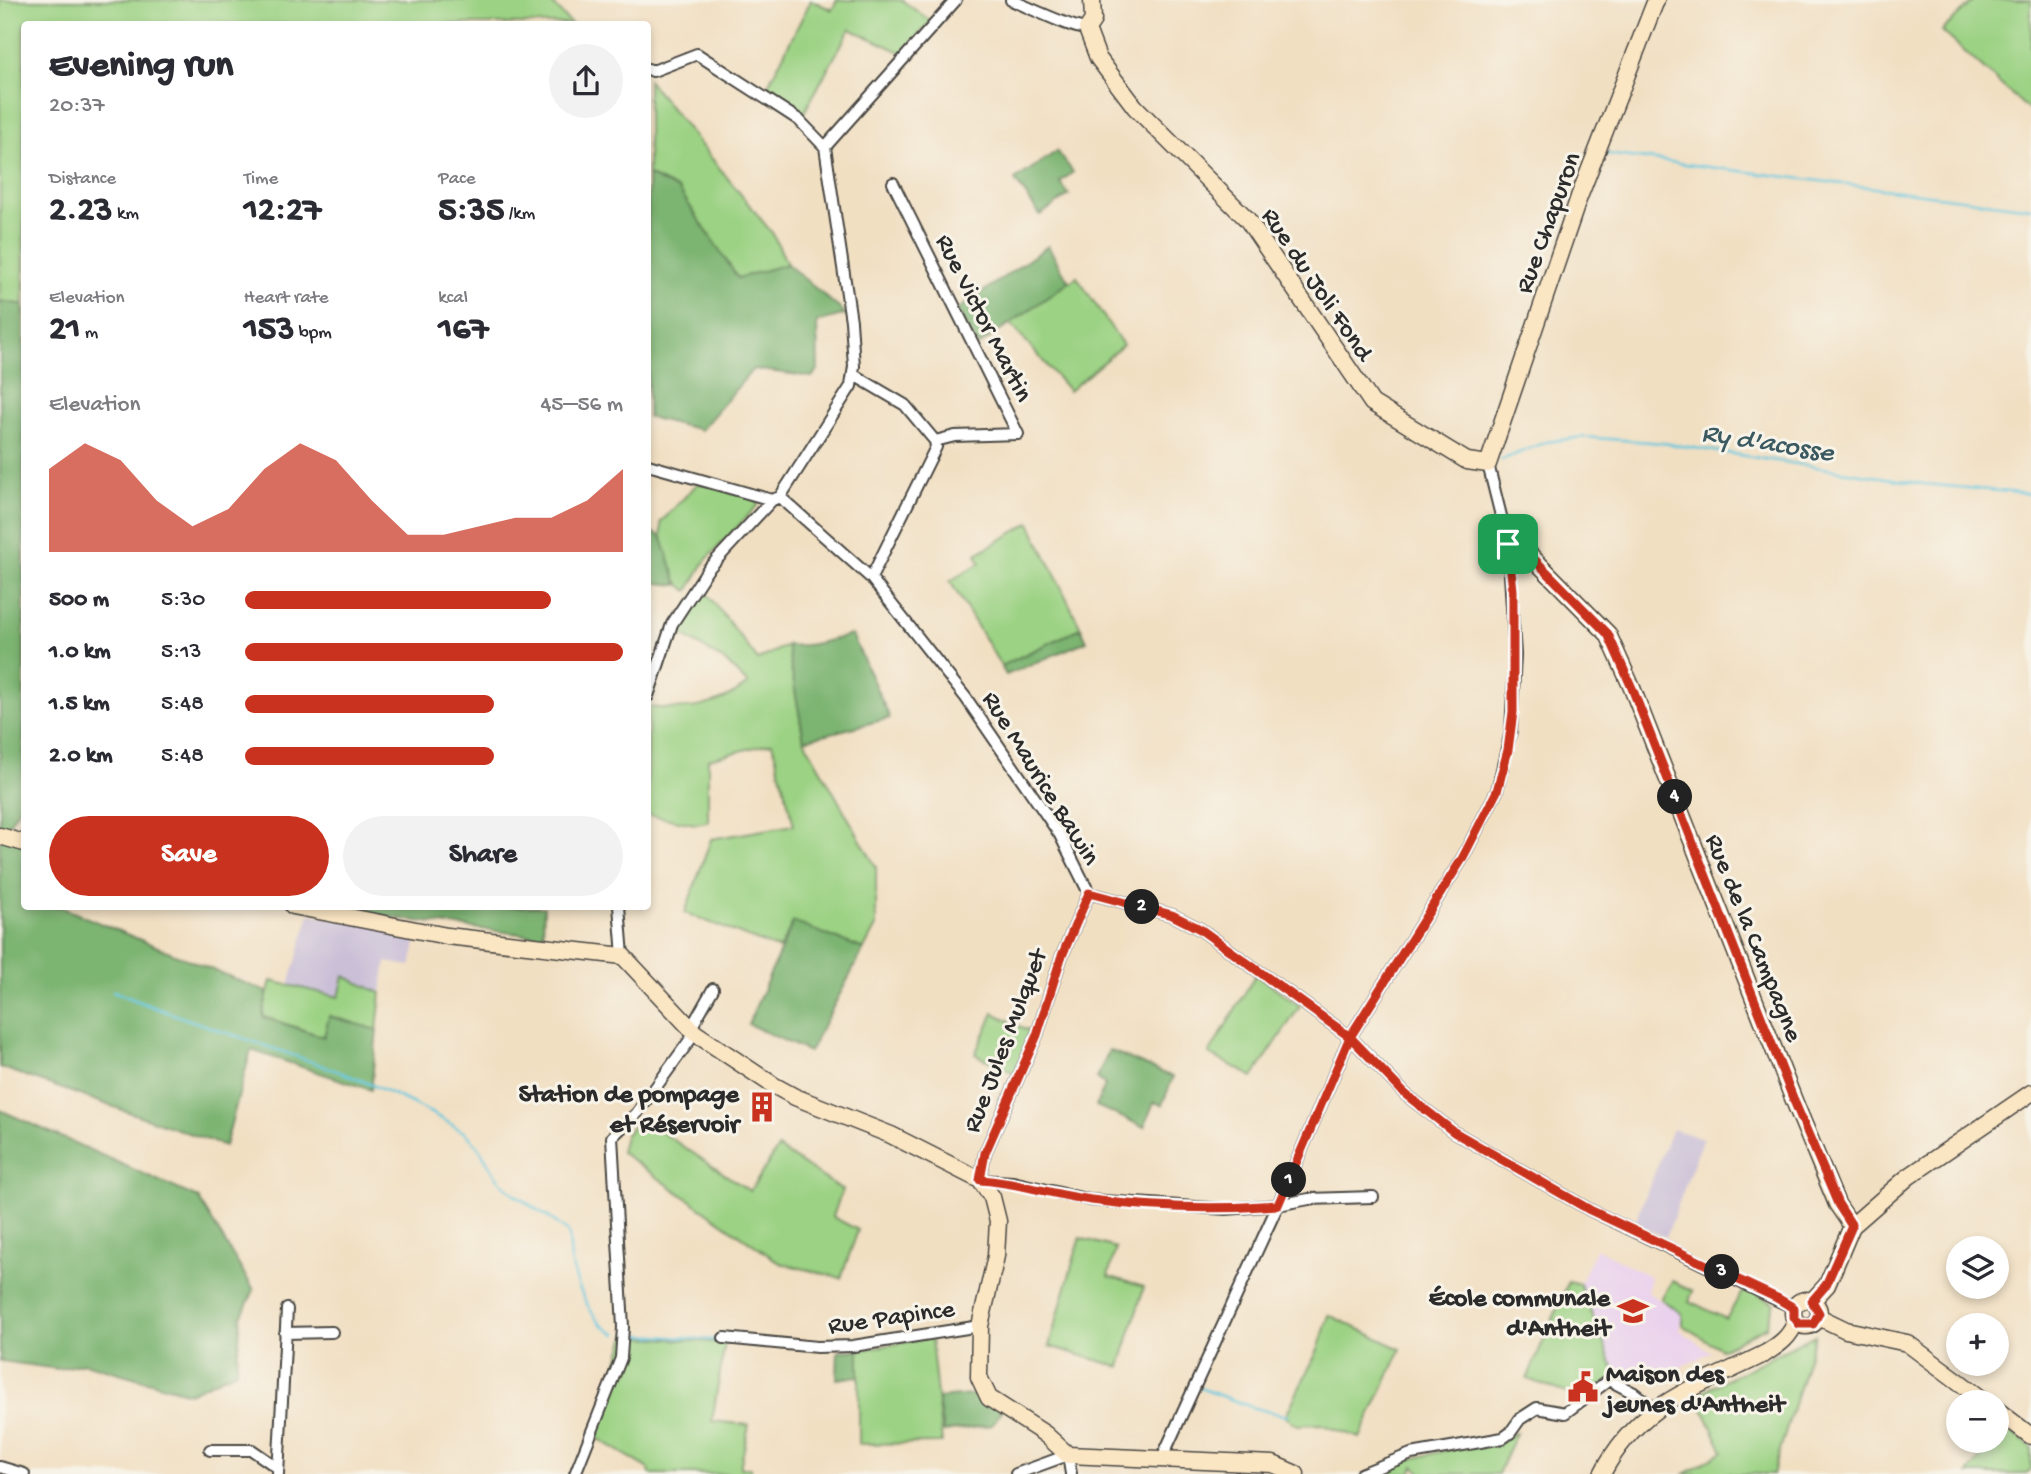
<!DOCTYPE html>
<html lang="en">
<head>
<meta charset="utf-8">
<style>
  body { margin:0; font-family:"Gochi Hand",sans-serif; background:#f2f2f3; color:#2b2b33; height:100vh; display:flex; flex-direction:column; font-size:26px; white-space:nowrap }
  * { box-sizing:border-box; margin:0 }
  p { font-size:23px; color:#7c7c81 }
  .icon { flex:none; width:38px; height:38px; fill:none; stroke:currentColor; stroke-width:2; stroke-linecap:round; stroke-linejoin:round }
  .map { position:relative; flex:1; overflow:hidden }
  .side { position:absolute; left:21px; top:21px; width:630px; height:889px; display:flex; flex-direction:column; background:#fff; border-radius:7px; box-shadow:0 4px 10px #0003 }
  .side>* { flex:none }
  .tools { position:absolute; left:1946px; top:1236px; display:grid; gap:14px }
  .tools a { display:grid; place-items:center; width:63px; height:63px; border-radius:50%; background:#fff; box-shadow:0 4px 10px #0003; font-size:35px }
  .pin { position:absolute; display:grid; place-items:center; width:60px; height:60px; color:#fff; margin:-30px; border-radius:14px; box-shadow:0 4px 10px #0006 }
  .km { position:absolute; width:35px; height:35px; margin:-18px; border-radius:50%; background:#222; color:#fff; font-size:19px; line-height:35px; text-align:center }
  .round { display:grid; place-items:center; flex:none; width:74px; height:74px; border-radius:37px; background:#f2f2f3 }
  .summary { display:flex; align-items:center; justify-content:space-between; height:119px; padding:0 28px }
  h1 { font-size:38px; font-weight:800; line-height:52px }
  .metrics { display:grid; grid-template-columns:repeat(3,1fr); gap:10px; height:119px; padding:7px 28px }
  .metrics div { display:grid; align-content:center }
  .metrics b { font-size:35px; font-weight:800 }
  .metrics small { font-size:19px; font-weight:400 }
  .metrics p { font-size:19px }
  .chart { height:196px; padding:14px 28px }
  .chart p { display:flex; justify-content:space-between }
  .chart svg { width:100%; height:126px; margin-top:7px; fill:#c8321e; opacity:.7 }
  .button { display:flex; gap:14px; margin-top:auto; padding:14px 28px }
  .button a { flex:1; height:80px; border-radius:42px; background:#c8321e; color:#fff; font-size:28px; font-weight:800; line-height:80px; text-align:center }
  .button a+a { background:#f2f2f3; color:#2b2b33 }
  ul { padding:0 28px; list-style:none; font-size:23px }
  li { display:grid; grid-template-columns:112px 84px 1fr; align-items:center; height:52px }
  li i { height:18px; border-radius:9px; background:#c8321e }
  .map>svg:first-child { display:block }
  .built { fill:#ead1ed }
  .industrial { fill:#cabfd7 }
  .green { fill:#9bd283; stroke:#637e57; stroke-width:2 }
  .forest { fill:#7cb471; stroke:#54704e; stroke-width:2 }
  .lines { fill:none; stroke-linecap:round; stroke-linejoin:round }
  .stream { stroke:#5fc5dd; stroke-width:2.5 }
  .street-casing { stroke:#494642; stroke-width:14 }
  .secondary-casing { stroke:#494642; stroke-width:19 }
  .street { stroke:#fff; stroke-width:10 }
  .secondary { stroke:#fbe6c4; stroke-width:16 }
  .route-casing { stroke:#fff; stroke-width:14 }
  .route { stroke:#c8321e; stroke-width:9 }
  .labels { text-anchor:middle; stroke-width:6; stroke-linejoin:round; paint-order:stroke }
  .street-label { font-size:26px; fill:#2b2b2b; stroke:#f7f3e8 }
  .poi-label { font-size:26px; font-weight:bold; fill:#2b2b2b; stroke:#f7f3e8; text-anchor:end }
  .water-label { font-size:28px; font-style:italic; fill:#3b5960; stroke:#f7f3e8 }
</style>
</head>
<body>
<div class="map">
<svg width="2031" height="1474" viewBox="0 0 2031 1474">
  <rect width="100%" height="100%" fill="#f7f3e8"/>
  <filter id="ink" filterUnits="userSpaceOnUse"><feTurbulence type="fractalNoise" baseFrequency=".0143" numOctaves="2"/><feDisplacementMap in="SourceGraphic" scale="14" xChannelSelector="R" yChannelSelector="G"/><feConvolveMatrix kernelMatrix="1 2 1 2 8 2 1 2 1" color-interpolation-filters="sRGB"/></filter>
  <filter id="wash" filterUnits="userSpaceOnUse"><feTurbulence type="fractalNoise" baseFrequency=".00686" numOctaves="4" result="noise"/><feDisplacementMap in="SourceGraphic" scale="28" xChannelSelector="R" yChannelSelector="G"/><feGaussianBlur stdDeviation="1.57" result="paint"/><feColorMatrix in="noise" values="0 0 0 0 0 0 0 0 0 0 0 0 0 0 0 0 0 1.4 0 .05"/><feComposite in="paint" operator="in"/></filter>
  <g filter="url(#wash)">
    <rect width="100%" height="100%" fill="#f1dfc2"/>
    <!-- built -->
    <path class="built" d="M1596 1248 1651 1277 1647 1292 1682 1314 1679 1330 1711 1352 1656 1379 1617 1377 1580 1284Z"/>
    <!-- industrial -->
    <path class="industrial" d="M310 914 418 934 411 966 386 962 381 993 345 976 340 997 289 985Z
      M1672 1129 1703 1138 1666 1237 1634 1224Z"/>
    <!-- green -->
    <path class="green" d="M0 0H549L571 24H24V305L0 301Z
      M811 0 832 10 837 0H901L931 21 903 53 850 29 801 118 798 113 765 91Z
      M1974 0H2031V112L1942 31Z
      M648 80 773 234 787 264 738 279 679 190 648 175Z
      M1077 277 1123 345 1069 391 1010 323Z
      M698 483 756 496 758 505 705 561 688 591C669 580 661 543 661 522Z
      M1030 523 1081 628 1001 666 950 581 980 563 976 554Z
      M702 587 758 660 787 645 804 740 876 867V926L864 949 793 923 779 949 685 913 711 839 794 825 772 743 708 759V822L695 824 648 815V707C686 711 716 709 748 684L726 662 673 629Z
      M1256 974 1300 1006 1253 1077 1209 1054Z
      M344 976 381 993 377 1030 330 1016 324 1037 262 1016 271 981 339 997Z
      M994 1013 1033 1033 1016 1074 975 1054Z
      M639 1117 750 1191 778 1148 842 1190 833 1217 858 1230 841 1278 780 1263 621 1152 625 1136Z
      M1080 1238 1116 1248 1108 1276 1144 1287 1120 1367 1049 1346Z
      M1569 1281 1580 1284 1617 1377 1581 1398 1527 1379Z
      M1672 1281 1693 1291 1689 1301 1726 1319 1745 1287 1774 1303 1766 1327 1721 1349 1682 1325V1314L1661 1299Z
      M1329 1315 1401 1349 1360 1438 1320 1424 1298 1425 1285 1417 1318 1350Z
      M1815 1335 1773 1474H1685L1723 1451 1696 1395Z
      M626 1336 725 1343 712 1421 749 1425 740 1468H751L750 1474H650L649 1469 594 1436Z
      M931 1338 942 1443 859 1444V1350Z
      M2005 1427 2031 1447V1469L2026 1474H1968Z
      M1516 1433 1498 1474H1423L1414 1466 1411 1474H1367L1383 1466Z"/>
    <!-- forest -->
    <path class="forest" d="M1057 151 1073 172 1060 182 1069 195 1040 215 1015 180Z
      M648 175 679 190 738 278 787 264 846 314 817 322 818 370 812 377 753 369 701 430 648 417Z
      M1048 246 1069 282 978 346 957 310Z
      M0 301 24 305V799L4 833 24 843V906L61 907 267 992 263 1017 324 1037 329 1016 377 1030 371 1090 251 1050 225 1146 0 1067Z
      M648 531 661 536 678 585 648 582Z
      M1081 628 1087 641 1006 675 1001 666Z
      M852 635 890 718 804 740 787 645C809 648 830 639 852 635Z
      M326 906 544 907 543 937 325 909Z
      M793 922 864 949 809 1052 748 1024Z
      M1109 1050 1173 1077 1162 1105 1154 1102 1144 1127 1096 1106 1105 1085 1097 1078Z
      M0 1110 198 1198 254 1290 241 1317 236 1371 189 1393 84 1363 58 1369 0 1361Z
      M859 1350V1376L837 1379 838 1351Z
      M983 1394 1002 1411 992 1425 943 1432 938 1398Z"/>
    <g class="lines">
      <!-- stream -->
      <path class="stream" d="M1607 154 2031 208
        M1501 460 1546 442 1583 437 1663 443 1924 484 2031 494
        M113 991C228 1040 355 1064 462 1131 482 1144 486 1165 500 1181 519 1202 547 1213 568 1232 571 1243 569 1254 572 1265 577 1287 594 1328 617 1334
        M627 1334 716 1340
        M1200 1388 1254 1408 1287 1416"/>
    </g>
  </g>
  <g filter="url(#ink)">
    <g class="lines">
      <!-- street casing -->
      <g class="street-casing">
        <path id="street" d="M1011 0C1028 7 1073 29 1087 29
          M648 69 653 71 697 54 799 120 825 147
          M893 183 1018 434 955 436 935 441
          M854 375 905 405 935 441 936 447 871 578
          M648 465 772 500
          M780 497 871 578 966 698 1060 835 1089 893 1172 915 1200 929 1350 1037 1405 1094 1454 1132 1590 1210 1794 1308
          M648 696 672 624 708 569 772 500 780 497 851 386 854 366 851 321 825 147 956 0
          M1089 893 1061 958 1037 1035 985 1153 980 1180 1013 1182 1090 1200 1226 1209 1278 1205 1309 1199 1373 1197
          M619 906 623 956
          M691 1028 713 989
          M285 1333 332 1332
          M724 1338 817 1347 853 1346 980 1326
          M210 1450H252L278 1468
          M1161 1460 1278 1205 1350 1037 1462 859 1497 791 1511 731 1515 655 1508 544 1488 464
          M0 1467 24 1474
          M278 1474 287 1309
          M575 1474 621 1358 623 1327 612 1137 637 1113 695 1033
          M1016 1474 1068 1455 1071 1474
          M1361 1474 1411 1454 1503 1438 1510 1433 1520 1419 1537 1408 1565 1413 1609 1380 1634 1393 1655 1409"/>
      </g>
      <!-- secondary casing -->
      <g class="secondary-casing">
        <path id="secondary" d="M1092 0 1093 20 1087 29 1098 58 1135 107 1247 219 1372 403 1467 461 1488 464 1579 197 1656 0
          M1508 544 1522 547 1608 634 1632 688 1795 1103 1837 1204 1852 1226
          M0 836 24 843
          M293 906 447 936 623 956 695 1033 773 1085 795 1097 891 1135 980 1180 992 1197 998 1221 996 1256 980 1326 979 1377 989 1398 1045 1434 1068 1455 1273 1464 1296 1474
          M1793 1313a13 13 0 1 1 26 0a13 13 0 1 1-26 0Z
          M1812 1301 1827 1285 1852 1226 1908 1177 2031 1093
          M1819 1317 1846 1330 1907 1343 1986 1402
          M1997 1410 2031 1436
          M1602 1474C1639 1401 1697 1388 1766 1353 1780 1344 1790 1337 1796 1321"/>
      </g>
      <!-- street -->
      <use href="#street" class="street"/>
      <!-- secondary -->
      <use href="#secondary" class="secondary"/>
    </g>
  </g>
  <g class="lines" filter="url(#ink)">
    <!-- route casing -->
    <g class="route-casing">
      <path id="route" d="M1508 544 1513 590V712L1508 750 1497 791 1462 859 1350 1037 1278 1205C1216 1210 1153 1208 1091 1200 1053 1195 1018 1182 980 1180L985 1153 1037 1035 1061 958 1089 893 1172 915 1200 929 1350 1037 1405 1094 1454 1132 1590 1210 1777 1298 1794 1308V1317L1799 1324H1813L1819 1313 1812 1301 1826 1285 1852 1226 1838 1204 1795 1103 1632 688 1608 634 1522 547 1508 544"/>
    </g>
    <!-- route -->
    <use href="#route" class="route"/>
  </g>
  <!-- icons -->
  <defs>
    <g id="building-bare" transform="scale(2.415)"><path d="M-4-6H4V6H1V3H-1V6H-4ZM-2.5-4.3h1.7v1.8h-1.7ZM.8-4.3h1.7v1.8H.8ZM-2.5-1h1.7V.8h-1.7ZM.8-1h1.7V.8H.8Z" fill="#c8321e" stroke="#f7f3e8" stroke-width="2.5" paint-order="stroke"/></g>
    <g id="school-bare" transform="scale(2.415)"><path d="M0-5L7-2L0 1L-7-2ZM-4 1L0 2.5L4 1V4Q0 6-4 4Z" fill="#c8321e" stroke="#f7f3e8" stroke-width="2.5" paint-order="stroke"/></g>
    <g id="civic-bare" transform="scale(2.415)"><path d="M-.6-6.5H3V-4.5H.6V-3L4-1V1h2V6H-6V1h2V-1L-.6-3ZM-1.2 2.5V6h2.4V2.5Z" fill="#c8321e" stroke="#f7f3e8" stroke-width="2.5" paint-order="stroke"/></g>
  </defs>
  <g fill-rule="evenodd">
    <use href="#building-bare" x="762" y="1107"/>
    <use href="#school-bare" x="1633" y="1311"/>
    <use href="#civic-bare" x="1583" y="1387"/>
  </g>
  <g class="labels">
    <!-- street labels -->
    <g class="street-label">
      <text transform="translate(1546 222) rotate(-70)" y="9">Rue Chapuron</text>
      <text transform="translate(1319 283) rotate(56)" y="9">Rue du Joli Fond</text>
      <text transform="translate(986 317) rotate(63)" y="9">Rue Victor Martin</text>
      <text transform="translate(1043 777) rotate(58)" y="9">Rue Maurice Bawin</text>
      <text transform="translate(1756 937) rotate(68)" y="9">Rue de la Campagne</text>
      <text transform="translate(1003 1040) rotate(-69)" y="9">Rue Jules Mulquet</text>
      <text transform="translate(891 1315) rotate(-8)" y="9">Rue Papince</text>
    </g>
    <!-- poi labels -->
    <g class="poi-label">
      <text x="739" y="1101">Station de pompage<tspan x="739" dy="30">et Réservoir</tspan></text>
      <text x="1610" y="1305">École communale<tspan x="1610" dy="30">d'Antheit</tspan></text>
      <text x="1606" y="1381" text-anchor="start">Maison des<tspan x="1606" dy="30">jeunes d'Antheit</tspan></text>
    </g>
    <!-- water labels -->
    <g class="water-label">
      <text transform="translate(1768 440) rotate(9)" y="10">Ry d'acosse</text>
    </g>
  </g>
</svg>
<div class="tools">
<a><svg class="icon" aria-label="layers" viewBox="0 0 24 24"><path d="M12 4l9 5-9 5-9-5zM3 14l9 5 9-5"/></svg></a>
<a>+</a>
<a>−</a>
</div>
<div class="pin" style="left:1508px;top:544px;background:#1e9e55"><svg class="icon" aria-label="arrive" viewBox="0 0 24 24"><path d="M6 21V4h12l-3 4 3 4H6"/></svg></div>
<b class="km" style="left:1289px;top:1180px">1</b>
<b class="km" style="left:1142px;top:907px">2</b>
<b class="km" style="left:1722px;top:1272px">3</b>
<b class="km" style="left:1675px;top:797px">4</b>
<section class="side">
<div class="summary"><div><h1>Evening run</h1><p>20:37</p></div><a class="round"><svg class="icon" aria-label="share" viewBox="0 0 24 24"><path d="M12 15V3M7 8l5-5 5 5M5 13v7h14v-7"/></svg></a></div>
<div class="metrics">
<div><p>Distance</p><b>2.23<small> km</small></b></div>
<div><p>Time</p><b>12:27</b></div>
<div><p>Pace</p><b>5:35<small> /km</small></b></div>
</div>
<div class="metrics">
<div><p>Elevation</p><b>21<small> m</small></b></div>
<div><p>Heart rate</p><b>153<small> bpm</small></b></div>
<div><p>kcal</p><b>167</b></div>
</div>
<div class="chart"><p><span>Elevation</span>45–56 m</p>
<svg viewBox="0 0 160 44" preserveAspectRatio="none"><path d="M0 44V15L10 6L20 12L30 26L40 35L50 29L60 15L70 6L80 12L90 26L100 38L110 38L120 35L130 32L140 32L150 26L160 15V44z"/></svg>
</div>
<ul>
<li><b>500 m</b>5:30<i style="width:81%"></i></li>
<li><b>1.0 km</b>5:13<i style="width:100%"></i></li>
<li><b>1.5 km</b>5:48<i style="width:66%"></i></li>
<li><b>2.0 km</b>5:48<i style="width:66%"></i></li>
</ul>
<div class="button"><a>Save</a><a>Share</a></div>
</section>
</div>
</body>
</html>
